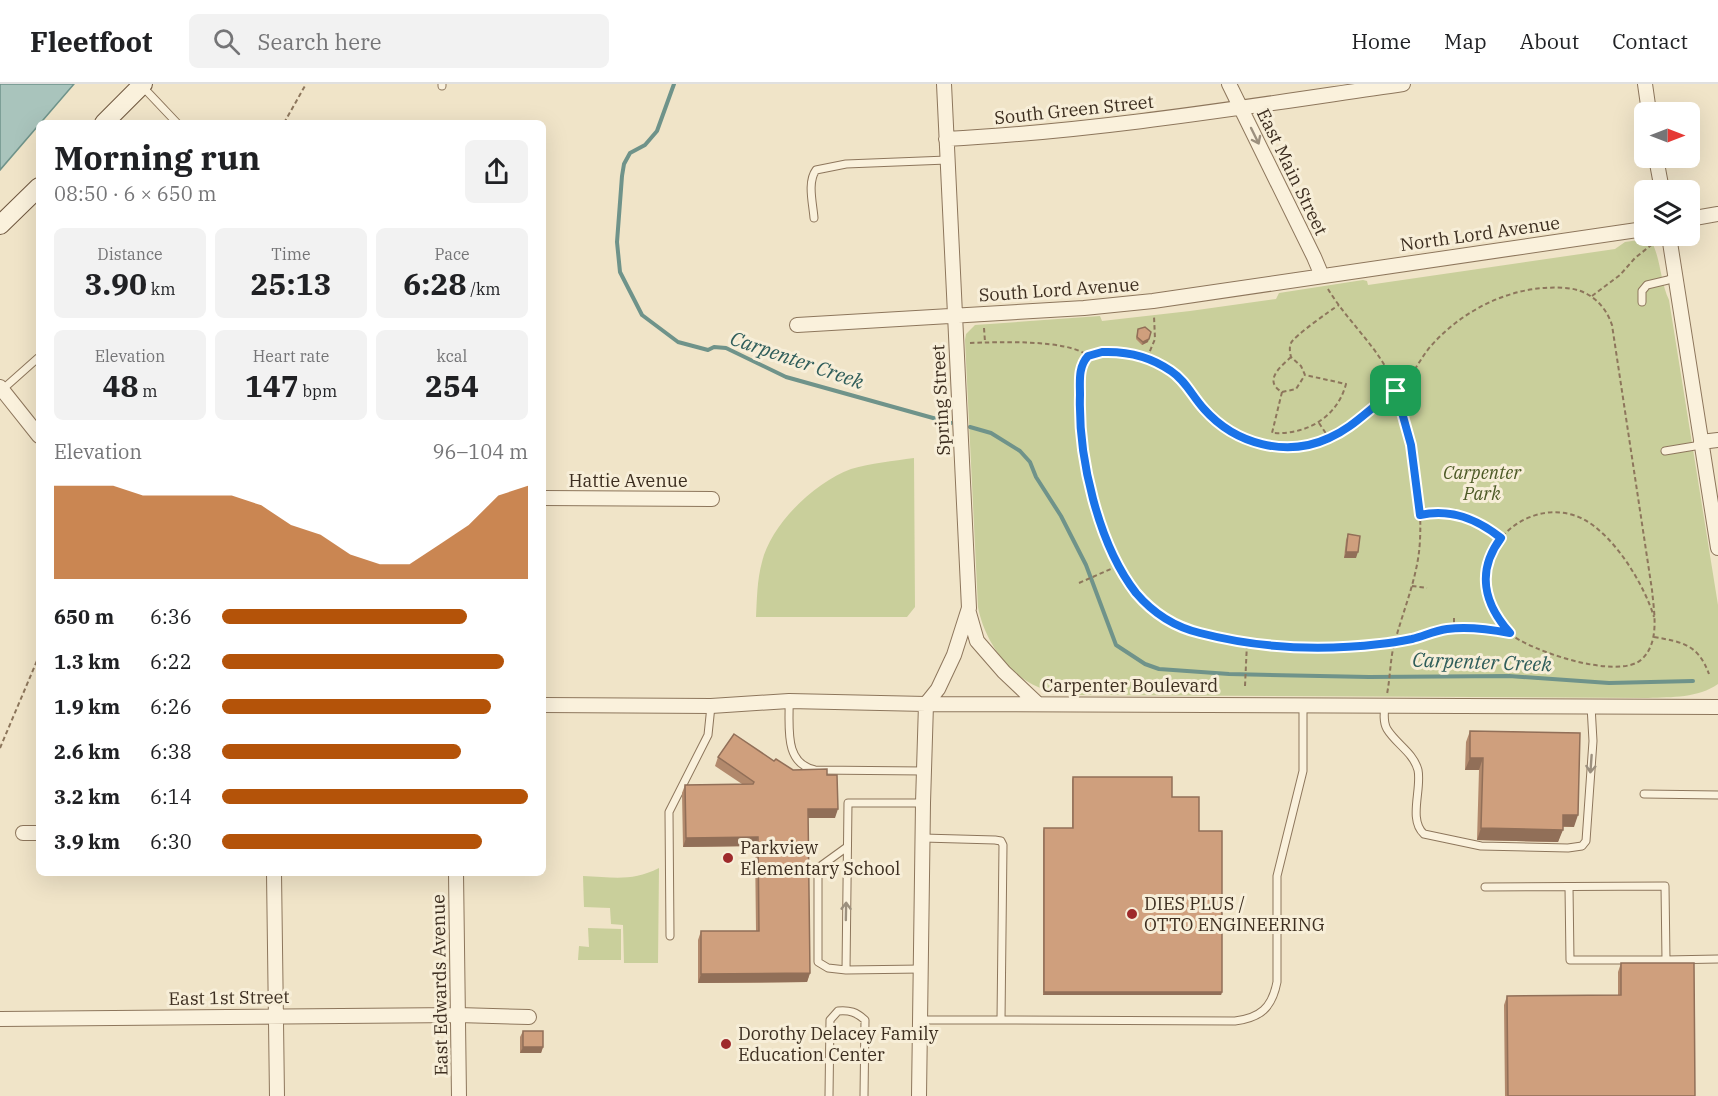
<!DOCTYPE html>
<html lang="en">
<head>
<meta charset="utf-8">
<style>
  body { margin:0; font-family:"IBM Plex Serif",serif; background:#f2f2f2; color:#202124; height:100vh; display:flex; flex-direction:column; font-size:22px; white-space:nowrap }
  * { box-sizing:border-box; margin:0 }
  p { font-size:20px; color:#757577 }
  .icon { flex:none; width:33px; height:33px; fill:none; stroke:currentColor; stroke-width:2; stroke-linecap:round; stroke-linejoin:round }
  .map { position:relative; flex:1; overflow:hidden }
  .panel { position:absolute; left:36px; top:36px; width:510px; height:756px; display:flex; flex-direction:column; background:#fff; border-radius:9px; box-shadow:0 6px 24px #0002 }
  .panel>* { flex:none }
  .needle { width:39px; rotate:90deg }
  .fabs { position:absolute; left:1634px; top:18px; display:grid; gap:12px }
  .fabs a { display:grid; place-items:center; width:66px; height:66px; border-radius:9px; background:#fff; box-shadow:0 6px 24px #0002; font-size:30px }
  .pin { position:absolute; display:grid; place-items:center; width:51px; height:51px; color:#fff; margin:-26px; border-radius:12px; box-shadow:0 3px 9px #0006 }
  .round { display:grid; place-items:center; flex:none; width:63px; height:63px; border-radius:9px; background:#f2f2f2 }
  .headline { display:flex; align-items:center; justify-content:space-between; height:102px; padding:0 18px }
  h1 { font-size:33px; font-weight:700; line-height:45px }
  .figures { display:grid; grid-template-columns:repeat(3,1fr); gap:9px; height:102px; padding:6px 18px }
  .figures div { display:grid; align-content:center; border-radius:9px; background:#f2f2f2; text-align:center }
  .figures b { font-size:30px; font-weight:700 }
  .figures small { font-size:16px; font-weight:400 }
  .figures p { font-size:16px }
  .chart { height:168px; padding:12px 18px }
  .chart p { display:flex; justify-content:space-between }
  .chart svg { width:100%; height:108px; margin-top:6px; fill:#b45309; opacity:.7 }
  ul { padding:0 18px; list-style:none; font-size:20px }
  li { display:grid; grid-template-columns:96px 72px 1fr; align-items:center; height:45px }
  li i { height:15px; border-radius:8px; background:#b45309 }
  header { display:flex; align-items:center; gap:36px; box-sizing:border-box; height:84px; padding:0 30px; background:#fff; border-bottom:2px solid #e0e0e0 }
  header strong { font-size:28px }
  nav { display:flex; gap:33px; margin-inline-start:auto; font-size:21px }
  .search { width:420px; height:54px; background:#f2f2f2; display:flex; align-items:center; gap:15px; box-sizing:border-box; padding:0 21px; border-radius:9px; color:#757577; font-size:22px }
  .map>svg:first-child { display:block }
  .green { fill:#c9cf9b }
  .water { fill:#a9c4bc; stroke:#6f938a; stroke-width:1.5 }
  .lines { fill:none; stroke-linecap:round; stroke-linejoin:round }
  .stream { stroke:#6f938a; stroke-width:4 }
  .lane-casing { stroke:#8d765c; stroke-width:9 }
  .street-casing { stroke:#8d765c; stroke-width:16 }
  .secondary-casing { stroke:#6f573f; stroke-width:20 }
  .path { stroke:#8d765c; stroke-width:2; stroke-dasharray:4.5 3; stroke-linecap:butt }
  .lane { stroke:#faf1dc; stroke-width:7 }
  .street { stroke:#faf1dc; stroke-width:14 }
  .secondary { stroke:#faf1dc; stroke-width:18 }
  .wall { fill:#b2896c }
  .shaded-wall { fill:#916f58 }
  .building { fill:#cf9f7d; stroke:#916f58; stroke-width:1.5 }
  .oneway { stroke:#9c907e }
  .route-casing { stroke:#fff; stroke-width:12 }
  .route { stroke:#1a73e8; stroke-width:8 }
  .poi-dot { fill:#9e2a2b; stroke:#f7eed8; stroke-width:2 }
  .labels { text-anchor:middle; stroke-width:6; stroke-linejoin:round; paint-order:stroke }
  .street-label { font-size:18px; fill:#3d2e20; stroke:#f7eed8 }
  .park-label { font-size:18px; font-style:italic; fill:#4d5a26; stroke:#f7eed8 }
  .poi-label { font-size:18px; fill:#3d2e20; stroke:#f7eed8; text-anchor:start }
  .water-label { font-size:20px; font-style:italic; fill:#2f5d5a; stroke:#f7eed8 }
</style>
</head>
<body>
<header>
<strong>Fleetfoot</strong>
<div class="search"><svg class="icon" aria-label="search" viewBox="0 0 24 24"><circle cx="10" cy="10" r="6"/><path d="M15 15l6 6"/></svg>Search here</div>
<nav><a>Home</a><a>Map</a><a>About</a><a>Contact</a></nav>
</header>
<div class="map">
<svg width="1718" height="1012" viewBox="0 0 1718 1012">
  <rect width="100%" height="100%" fill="#f0e4c8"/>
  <!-- green -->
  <path class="green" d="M1646 155 1651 156C1661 175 1660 197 1669 216L1718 521V600C1698 614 1672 613 1648 614L1065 611C1056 609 1047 607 1038 603 1007 590 984 555 978 523L965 256 966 250 975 241 1100 232 1102 237 1190 227 1276 215 1279 209 1363 196 1367 197 1368 201 1615 165 1625 158Z
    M914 374 915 523 907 533H756C757 515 757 496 762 478 771 440 815 398 851 385 871 379 893 377 914 374Z
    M659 784 658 879H624L623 841 611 840 610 824 584 823 583 792C613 793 631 798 659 784Z
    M588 844 621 845V876H578L579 862 589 863Z"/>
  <!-- water -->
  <path class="water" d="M0 0H74L0 86Z"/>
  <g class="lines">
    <!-- stream -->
    <path class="stream" d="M674 0 657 47 645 61 630 69 624 80 622 92 617 158 620 188 642 231 678 258 708 266 714 263 726 264 786 293 951 339
      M970 343 991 349 1020 367 1030 378 1036 393 1061 432 1086 481 1116 561 1145 580 1159 585 1229 590 1369 593 1509 592 1609 599 1693 597"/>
    <!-- lane casing -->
    <g class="lane-casing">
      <path id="lane" d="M142 2 177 39
        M442 2V0
        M814 134C813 120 807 98 816 86L846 80 947 76
        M1642 218V207L1647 201 1668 196 1675 192
        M2 306 39 273
        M1665 367 1701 361
        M789 617C790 642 783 679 815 686L924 687
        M1385 621C1384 629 1383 638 1387 645 1396 660 1413 668 1418 686 1422 705 1408 736 1424 750L1481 762 1568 764 1582 762 1586 757 1593 657 1591 622
        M1644 710 1718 711
        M847 763 818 784V878L828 884 846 886 921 885
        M1485 803 1665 802 1666 876 1718 875
        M1569 803 1570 876H1666
        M670 852 669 728 708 651 711 622
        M846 886 848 719H923
        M920 936H1001L1003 761 1001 757 995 756 923 754
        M1001 936 1235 937C1260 934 1272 924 1277 898V792L1303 687V620
        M829 1012 830 936 838 927C850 926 856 928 865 936L864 1012"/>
    </g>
    <!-- street casing -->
    <g class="street-casing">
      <path id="street" d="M1229 0 1314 173 1322 192
        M1645 0 1649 28
        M946 55C1100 47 1251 22 1403 0
        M1656 74 1662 106
        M1689 135 1718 130
        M1669 152 1718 464
        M797 241 1084 224 1153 217 1644 145
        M0 303 39 352
        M1701 358 1718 356
        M543 414 712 415
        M969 529 977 557 1004 588 1038 620
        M543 621 711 622 789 617 926 620 1718 623
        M23 749H39
        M274 789 277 1012
        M456 789 459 1012
        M0 935 458 931 529 933
        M919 1012 923 719 926 620 938 605 954 571 969 524 944 0"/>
    </g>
    <!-- secondary casing -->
    <g class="secondary-casing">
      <path id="secondary" d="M104 39 143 0
        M0 141 39 103"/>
    </g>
    <!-- path -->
    <path class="path" d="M284 39 306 0
      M1328 205C1344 232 1369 255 1385 282 1410 327 1425 417 1419 468 1415 501 1401 532 1393 565 1390 580 1390 595 1387 610
      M1592 212 1620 191 1635 174 1655 158
      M984 244 985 258
      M970 259C998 258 1068 255 1088 272
      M1291 273C1280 283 1263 297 1282 308L1272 349C1306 351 1337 334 1346 300L1305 291 1301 282 1291 273C1290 269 1289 263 1291 259 1294 252 1331 226 1339 221
      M1147 274 1155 255 1154 232
      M1282 308 1296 305 1305 291
      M1319 339 1329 354
      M1420 431C1452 425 1477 435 1501 454
      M1079 499 1120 481
      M1412 502 1427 504
      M1454 534V544
      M1510 549C1489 545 1468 541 1446 545 1436 547 1426 551 1416 554 1404 558 1390 559 1378 560 1316 568 1198 567 1149 523 1114 492 1091 419 1084 373 1081 354 1072 286 1087 273 1093 267 1104 268 1112 268 1133 269 1153 274 1171 287 1186 298 1193 313 1204 326 1235 360 1284 373 1327 355 1349 346 1360 331 1378 318 1387 312 1397 308 1404 300 1414 289 1420 275 1430 263 1463 225 1514 200 1565 204 1588 205 1605 220 1612 241L1652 506C1654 528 1660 558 1642 575 1619 597 1530 567 1509 549 1495 537 1487 518 1486 501 1481 451 1538 412 1583 435 1614 451 1644 500 1654 533
      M1654 553C1682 558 1698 560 1709 590
      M1245 602 1247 559
      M0 664 39 572"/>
    <!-- lane -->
    <use href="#lane" class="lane"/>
    <!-- street -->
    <use href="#street" class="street"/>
    <!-- secondary -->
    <use href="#secondary" class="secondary"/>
  </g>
  <!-- wall -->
  <path class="wall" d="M1138 245 1148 258 1142 261 1136 255Z
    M1348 450 1356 474H1344L1346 456Z
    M1470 647 1574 743H1563L1558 758 1477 756 1479 686H1465L1466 658Z
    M718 673 774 677 793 686 827 691 835 734H808L810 889 807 898 698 899V856L701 847H756L755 762 683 763 682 709 685 701 742 700 715 682Z
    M1073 693 1172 713 1199 747 1222 908 1221 911H1043V747L1044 744H1072V696Z
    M1621 879 1695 1012H1505L1504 921 1507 912 1618 911V888Z
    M523 947 543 963 541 969H520V953Z"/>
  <!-- shaded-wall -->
  <path class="shaded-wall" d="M1149 255 1148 258 1142 261 1143 258Z
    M1346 468H1358L1356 474H1344Z
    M1470 674H1483L1479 686H1465Z
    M808 725H838L835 734H805Z
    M1563 731H1578L1574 743 1559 742Z
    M1481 744 1563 746 1558 758 1477 756Z
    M758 753 755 762 683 763 686 754Z
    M810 889 807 898 698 899 701 890Z
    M1044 908H1222L1221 911H1043Z
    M523 963H543L541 969H520Z"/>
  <!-- building -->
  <path class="building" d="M1145 243 1151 248 1149 255 1143 258 1137 253 1138 245Z
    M1348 450 1360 452 1358 468H1346Z
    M1470 647 1580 649 1578 731H1563V746L1481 744 1483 674H1470Z
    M734 650 774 677 776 675 793 686 827 685V691H837L838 725H808L810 889 701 890V847H759L758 753 686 754 685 701 753 700 754 698 718 673Z
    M1073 693H1172V713H1199V747H1222V908H1044V744H1073Z
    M1621 879H1694L1695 1012H1508L1507 912 1621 911Z
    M523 947H543V963H523Z"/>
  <!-- one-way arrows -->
  <defs><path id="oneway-shaft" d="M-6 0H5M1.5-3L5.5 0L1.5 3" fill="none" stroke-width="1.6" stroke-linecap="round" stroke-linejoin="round" transform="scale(1.5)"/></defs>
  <g class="oneway">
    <use href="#oneway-shaft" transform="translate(1255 52) rotate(64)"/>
    <use href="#oneway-shaft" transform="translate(1591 680) rotate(94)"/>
    <use href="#oneway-shaft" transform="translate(846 827) rotate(-89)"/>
  </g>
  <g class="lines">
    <!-- route casing -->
    <g class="route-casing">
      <path id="route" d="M1102 268C1126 267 1151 273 1171 287 1186 297 1192 312 1204 325 1235 360 1286 374 1329 354 1355 343 1372 321 1396 307L1411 361 1420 431C1451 424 1477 435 1501 454 1476 487 1484 520 1510 549 1489 545 1468 542 1447 545 1434 547 1424 552 1412 555 1402 557 1391 559 1380 560 1321 567 1258 564 1200 549 1175 543 1153 529 1136 509 1098 460 1078 373 1080 311 1080 297 1078 283 1088 272Z"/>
    </g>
    <!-- route -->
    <use href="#route" class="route"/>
  </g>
  <!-- markers -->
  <g class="poi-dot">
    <circle cx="728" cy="774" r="6"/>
    <circle cx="1132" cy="830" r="6"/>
    <circle cx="726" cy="960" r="6"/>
  </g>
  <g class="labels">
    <!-- street labels -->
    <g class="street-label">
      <text transform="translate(1074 26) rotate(-6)" y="6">South Green Street</text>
      <text transform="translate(1292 88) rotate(64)" y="6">East Main Street</text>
      <text transform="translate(1480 150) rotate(-8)" y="6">North Lord Avenue</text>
      <text transform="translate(1059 206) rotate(-4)" y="6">South Lord Avenue</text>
      <text transform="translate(941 316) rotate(-93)" y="6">Spring Street</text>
      <text x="628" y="403">Hattie Avenue</text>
      <text x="1130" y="608">Carpenter Boulevard</text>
      <text transform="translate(440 901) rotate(-91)" y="6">East Edwards Avenue</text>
      <text transform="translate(229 914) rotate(-1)" y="6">East 1st Street</text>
    </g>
    <!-- park labels -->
    <g class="park-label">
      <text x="1482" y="395">Carpenter<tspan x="1482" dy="21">Park</tspan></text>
    </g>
    <!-- poi labels -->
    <g class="poi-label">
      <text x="740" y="770">Parkview<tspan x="740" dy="21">Elementary School</tspan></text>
      <text x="1144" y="826">DIES PLUS /<tspan x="1144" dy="21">OTTO ENGINEERING</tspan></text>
      <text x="738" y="956">Dorothy Delacey Family<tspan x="738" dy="21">Education Center</tspan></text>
    </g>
    <!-- water labels -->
    <g class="water-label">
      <text transform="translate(797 276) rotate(19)" y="7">Carpenter Creek</text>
      <text transform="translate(1482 578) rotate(2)" y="7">Carpenter Creek</text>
    </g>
  </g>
</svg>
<div class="fabs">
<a><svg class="needle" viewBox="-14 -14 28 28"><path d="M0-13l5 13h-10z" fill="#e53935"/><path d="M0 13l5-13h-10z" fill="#757577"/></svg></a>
<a><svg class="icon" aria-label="layers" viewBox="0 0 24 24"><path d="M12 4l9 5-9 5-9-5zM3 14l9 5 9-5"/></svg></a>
</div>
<div class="pin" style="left:1396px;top:307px;background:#1e9e55"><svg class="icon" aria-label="arrive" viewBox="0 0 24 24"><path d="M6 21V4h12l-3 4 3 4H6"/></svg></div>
<section class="panel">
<div class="headline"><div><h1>Morning run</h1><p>08:50 · 6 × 650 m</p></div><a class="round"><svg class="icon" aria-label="share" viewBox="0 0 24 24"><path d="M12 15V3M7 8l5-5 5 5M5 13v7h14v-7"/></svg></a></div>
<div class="figures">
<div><p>Distance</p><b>3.90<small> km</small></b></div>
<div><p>Time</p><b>25:13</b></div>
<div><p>Pace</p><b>6:28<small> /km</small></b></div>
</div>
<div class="figures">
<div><p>Elevation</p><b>48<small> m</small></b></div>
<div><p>Heart rate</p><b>147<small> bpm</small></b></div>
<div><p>kcal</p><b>254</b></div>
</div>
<div class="chart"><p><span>Elevation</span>96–104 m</p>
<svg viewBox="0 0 160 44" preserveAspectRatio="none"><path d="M0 44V6L10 6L20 6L30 10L40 10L50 10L60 10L70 14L80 22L90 26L100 34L110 38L120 38L130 30L140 22L150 10L160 6V44z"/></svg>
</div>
<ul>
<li><b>650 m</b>6:36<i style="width:80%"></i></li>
<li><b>1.3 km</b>6:22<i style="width:92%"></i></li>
<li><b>1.9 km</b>6:26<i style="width:88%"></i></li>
<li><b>2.6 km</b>6:38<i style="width:78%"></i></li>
<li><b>3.2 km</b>6:14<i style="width:100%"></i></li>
<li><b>3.9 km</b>6:30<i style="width:85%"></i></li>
</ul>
</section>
</div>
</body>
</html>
